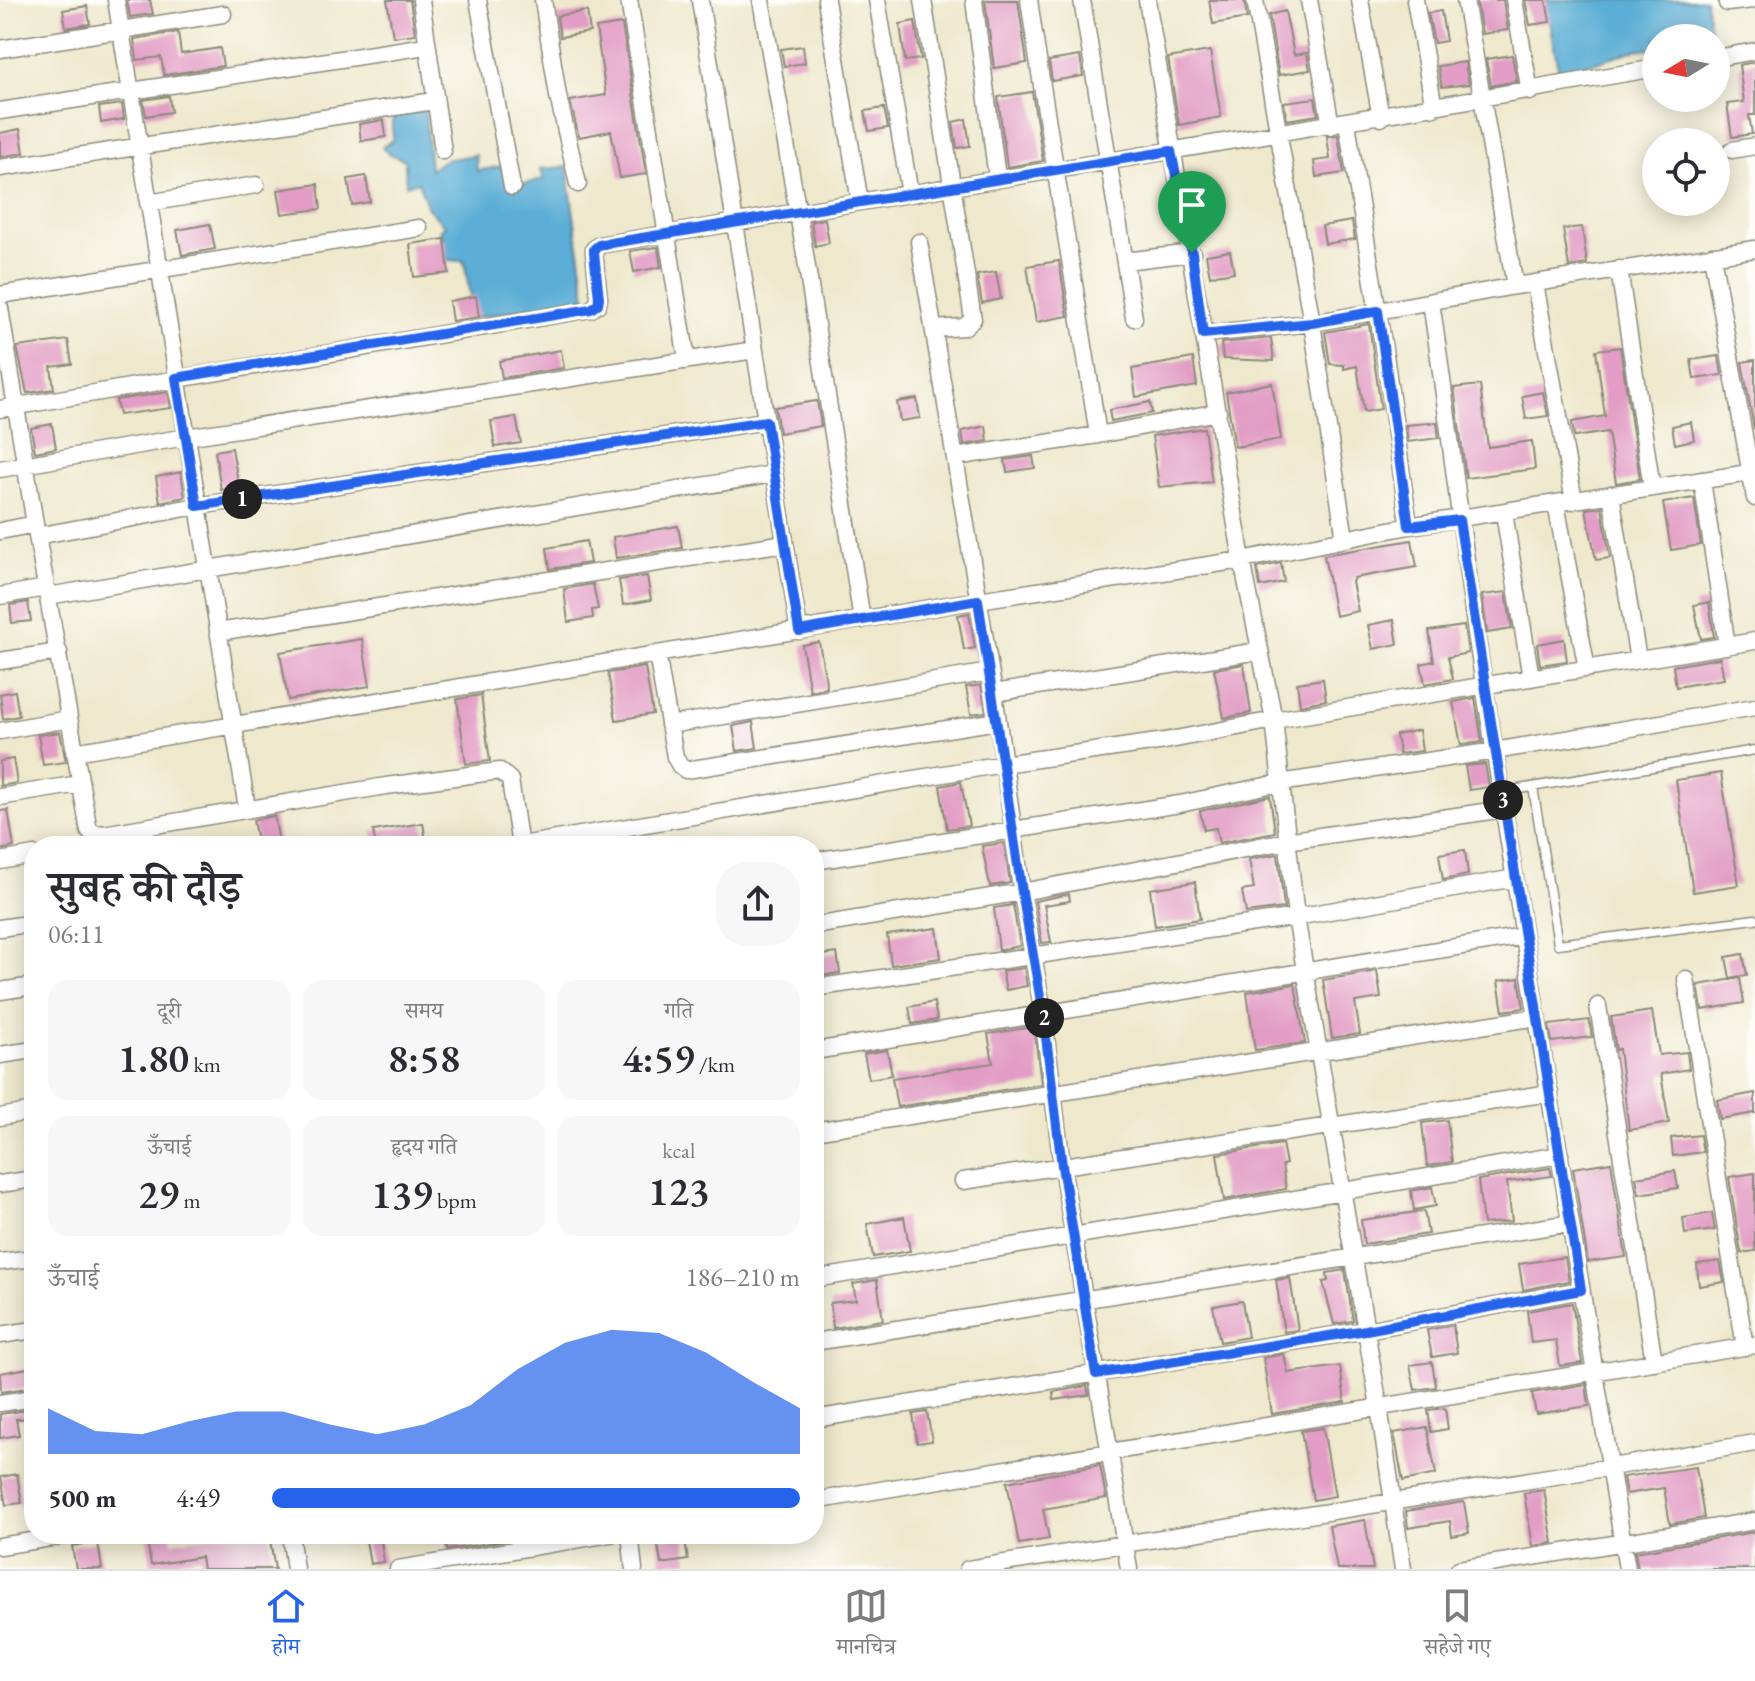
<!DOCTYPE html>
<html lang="hi">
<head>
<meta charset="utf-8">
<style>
  body { margin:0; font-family:"EB Garamond","Noto Serif Devanagari",serif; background:#f7f7f7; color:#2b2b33; height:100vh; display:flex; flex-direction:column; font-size:30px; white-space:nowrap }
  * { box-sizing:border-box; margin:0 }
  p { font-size:26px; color:#7c7c81 }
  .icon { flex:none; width:44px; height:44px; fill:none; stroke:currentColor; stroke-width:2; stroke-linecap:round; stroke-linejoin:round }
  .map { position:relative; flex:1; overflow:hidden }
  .sheet { position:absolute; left:24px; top:836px; width:800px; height:708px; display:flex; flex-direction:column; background:#fff; border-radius:32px; box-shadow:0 4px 20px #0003 }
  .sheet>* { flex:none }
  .needle { width:52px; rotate:260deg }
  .buttons { position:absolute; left:1642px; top:24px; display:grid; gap:16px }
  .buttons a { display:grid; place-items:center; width:88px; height:88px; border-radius:50%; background:#fff; box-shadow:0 4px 20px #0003; font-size:40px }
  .pin { position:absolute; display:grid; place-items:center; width:68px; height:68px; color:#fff; margin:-82px -34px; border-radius:50% 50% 50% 0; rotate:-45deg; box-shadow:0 0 8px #0007 }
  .pin .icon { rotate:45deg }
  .km { position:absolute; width:40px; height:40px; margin:-20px; border-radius:50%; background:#222; color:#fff; font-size:22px; line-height:40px; text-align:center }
  .round { display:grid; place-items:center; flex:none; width:84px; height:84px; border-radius:32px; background:#f7f7f7 }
  .head { display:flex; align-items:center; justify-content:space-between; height:136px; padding:0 24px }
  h1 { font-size:44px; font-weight:600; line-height:60px }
  .figures { display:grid; grid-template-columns:repeat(3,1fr); gap:12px; height:136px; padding:8px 24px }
  .figures div { display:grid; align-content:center; border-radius:20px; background:#f7f7f7; text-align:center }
  .figures b { font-size:40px; font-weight:600 }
  .figures small { font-size:22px; font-weight:400 }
  .figures p { font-size:22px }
  .chart { height:224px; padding:16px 24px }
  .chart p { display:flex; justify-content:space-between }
  .chart svg { width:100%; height:144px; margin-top:8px; fill:#2563eb; opacity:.7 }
  ul { padding:0 24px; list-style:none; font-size:26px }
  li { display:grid; grid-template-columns:128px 96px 1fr; align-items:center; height:60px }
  li i { height:20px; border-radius:10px; background:#2563eb }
  .tab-bar { display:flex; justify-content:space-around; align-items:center; height:112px; border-top:2px solid #e1e1e2; background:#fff; font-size:22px; color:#7c7c81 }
  .tab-bar a { display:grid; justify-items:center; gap:4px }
  .tab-bar .current { color:#2563eb }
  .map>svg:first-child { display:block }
  .water { fill:#5baed6; stroke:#436c80; stroke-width:2 }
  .building { fill:#e29cc5 }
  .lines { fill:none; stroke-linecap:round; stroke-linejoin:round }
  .service-casing { stroke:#8c8a7c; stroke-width:11 }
  .minor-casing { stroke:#8c8a7c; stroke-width:19 }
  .service { stroke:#fff; stroke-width:8 }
  .minor { stroke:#fff; stroke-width:16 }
  .route-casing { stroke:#fff; stroke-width:16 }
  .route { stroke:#2563eb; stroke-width:10 }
</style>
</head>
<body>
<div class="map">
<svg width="1755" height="1569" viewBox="0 0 1755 1569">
  <rect width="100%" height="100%" fill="#fdfcf7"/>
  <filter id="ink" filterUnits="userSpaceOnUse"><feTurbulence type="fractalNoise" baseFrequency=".0125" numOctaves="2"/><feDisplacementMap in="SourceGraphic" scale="16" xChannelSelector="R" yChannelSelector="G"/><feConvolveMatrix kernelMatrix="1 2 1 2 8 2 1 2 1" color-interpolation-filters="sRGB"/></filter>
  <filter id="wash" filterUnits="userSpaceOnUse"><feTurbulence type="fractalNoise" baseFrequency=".006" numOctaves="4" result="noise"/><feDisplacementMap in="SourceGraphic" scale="32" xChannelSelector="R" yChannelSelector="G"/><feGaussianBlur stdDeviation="1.8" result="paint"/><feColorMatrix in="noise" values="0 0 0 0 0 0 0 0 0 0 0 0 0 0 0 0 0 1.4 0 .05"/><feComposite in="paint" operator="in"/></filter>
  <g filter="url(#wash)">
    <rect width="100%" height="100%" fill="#eee8cc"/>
    <!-- water -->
    <path class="water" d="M1545 0H1705L1712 38H1656V50L1639 49 1559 73Z
      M425 111 430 170 444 160 476 155 477 171 503 166 512 187 544 179 540 169 567 167 586 298 474 318 464 261 447 260 440 229 445 226 428 208 418 182 406 185 405 160 390 154 382 147 393 140 392 122 396 113Z"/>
    <g id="blocks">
      <!-- building -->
      <path class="building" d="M127 0H150L153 14 130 17Z
        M387 0H410L415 34 393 37Z
        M985 0H1018L1027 63 994 68Z
        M1209 0H1244L1247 18 1213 24Z
        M1476 0H1503L1508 30 1482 34Z
        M1525 0H1546L1550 22 1530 25Z
        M87 6 90 24 66 28 63 10Z
        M587 11 590 32 560 37 557 16Z
        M1285 11 1294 55 1307 53 1310 70 1279 75 1269 15Z
        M1441 11 1446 41 1434 43 1428 13Z
        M915 21 921 59 905 61 900 24Z
        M622 24 646 174 620 178 611 131 579 137 570 101 606 95 596 28Z
        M178 32 181 54 220 48 223 66 164 75 161 57 137 60 134 39Z
        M803 46 805 63 784 66 781 49Z
        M1210 51 1221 117 1179 125 1168 58Z
        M1512 55 1517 81 1491 86 1486 59Z
        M1080 56 1083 76 1052 81 1049 61Z
        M1465 62 1469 84 1442 87 1438 66Z
        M1755 62V115H1749L1752 134 1732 137 1727 104 1744 102 1739 65Z
        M1032 92 1043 161 1007 167 998 97Z
        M169 96 171 112 146 116 143 100Z
        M1315 98 1318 115 1287 120 1284 102Z
        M122 104 124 119 101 123 99 107Z
        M884 108 888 128 869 131 865 111Z
        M966 119 970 146 957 148 953 122Z
        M384 120 386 137 361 141 359 124Z
        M20 129 24 153 0 157V133Z
        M1338 135 1344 173 1316 177 1314 161 1330 159 1327 136Z
        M366 176 370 202 352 205 348 179Z
        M318 184 321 209 282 214 278 190Z
        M825 219 829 243 815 246 811 221Z
        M1352 221 1355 239 1325 244 1322 226Z
        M210 224 215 249 182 255 177 230Z
        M1582 227 1587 264 1569 267 1563 229Z
        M445 239 449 273 414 277 410 244Z
        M658 247 661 267 634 272 630 251Z
        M1230 251 1234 272 1210 276 1206 255Z
        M1059 261 1068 316 1036 322 1027 266Z
        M996 272 1001 299 982 303 977 275Z
        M476 296 479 317 452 321 449 301Z
        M1369 324 1381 409 1364 412 1357 366 1344 369V365L1330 364 1325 332Z
        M1271 338 1274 361 1223 359 1221 343Z
        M68 340 72 364 51 367 54 389 27 393 17 347Z
        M1620 347 1640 479 1616 483 1608 432 1574 437 1572 422 1605 416 1596 350Z
        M561 350 564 368 502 378 499 361Z
        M1719 356 1722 375 1694 379 1691 360Z
        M1193 358 1197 386 1136 397 1132 369Z
        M1755 360V427L1754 428 1742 362Z
        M1272 383 1281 439 1235 447 1226 392Z
        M1480 385 1488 447 1532 441 1535 469 1466 478 1454 388Z
        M168 392 171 408 119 415 116 400Z
        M1543 392 1548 416 1526 419 1522 396Z
        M917 399 920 418 900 421 897 402Z
        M817 401 821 426 779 433 775 407Z
        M1150 402 1152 413 1111 421 1109 410Z
        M516 417 521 443 495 447 491 421Z
        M1437 422 1439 438 1408 442 1406 425Z
        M1691 422 1694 440 1675 444 1672 426Z
        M52 424 56 448 35 452 31 428Z
        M986 426 988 441 964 445 962 431Z
        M1204 428 1212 482 1159 487 1152 436Z
        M232 448 239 487 221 490 215 451Z
        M1033 456 1035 468 1007 472 1005 460Z
        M181 472 185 497 160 502 156 477Z
        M1694 498 1701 545 1671 550 1663 503Z
        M1602 507 1610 558 1596 560 1586 509Z
        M678 526 682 548 616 558 613 537Z
        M1412 540 1417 567 1354 578 1352 582 1358 611 1335 616 1324 555Z
        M586 541 590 563 550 569 547 548Z
        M1281 563 1284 582 1260 587 1257 568Z
        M647 576 651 600 623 605 619 580Z
        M593 584 598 609 592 610 593 618 568 622 564 589Z
        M1506 592 1512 629 1487 633 1482 595Z
        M28 602 31 621 12 623 10 605Z
        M1709 602 1714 637 1701 639 1694 605Z
        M969 613 975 648 964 650 958 615Z
        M1394 620 1398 644 1373 649 1368 625Z
        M1464 626 1468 653 1448 657 1453 679 1425 684 1421 664 1434 661 1429 631Z
        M362 639 370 686 288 700 280 652Z
        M1564 639 1567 661 1540 665 1537 644Z
        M819 642 827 688 810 691 802 645Z
        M1720 658 1724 679 1676 687 1673 666Z
        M1244 664 1251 713 1224 718 1214 669Z
        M645 667 653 714 616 720 608 673Z
        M1323 679 1326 700 1300 705 1297 683Z
        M981 685 986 712 971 714 966 687Z
        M15 691 19 716 3 719 0 694Z
        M481 695 490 761 466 764 457 699Z
        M1475 698 1482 742 1461 745 1453 702Z
        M753 722 757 748 737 751 733 726Z
        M1419 730 1422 751 1399 754 1396 735Z
        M60 732 66 762 43 765 38 735Z
        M13 759 17 783 0 786V761Z
        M1485 764 1489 787 1469 790 1465 766Z
        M1721 773 1739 885 1693 892 1676 780Z
        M961 782 969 826 947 829 940 786Z
        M1270 796 1275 832 1219 843 1216 828 1204 830 1200 811Z
        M8 810 14 847 0 850V811Z
        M274 816 280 846H258L253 820Z
        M423 823 427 846H376L373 831Z
        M1004 843 1010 883 990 886 982 846Z
        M1465 850 1468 875 1443 880 1439 854Z
        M1278 854 1284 908 1246 913 1242 891 1254 889 1249 859Z
        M1195 882 1200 919 1155 926 1150 889Z
        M1069 894 1070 901 1044 905 1051 942 1042 943 1035 901Z
        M1013 905 1020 946 999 950 994 908Z
        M937 928 941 958 891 965 887 935Z
        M837 953 840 973 814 977V956Z
        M1743 954 1747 975 1730 978 1726 957Z
        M1024 968 1027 986 1006 990 1002 971Z
        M1377 971 1381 998 1355 1002 1360 1034 1332 1038 1323 980Z
        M1519 978 1524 1008 1503 1011 1498 981Z
        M1740 978 1744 1003 1702 1010 1698 985Z
        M1295 984 1305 1043 1255 1050 1247 992Z
        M934 1002 937 1020 912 1024 909 1007Z
        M1652 1011 1659 1055 1687 1052 1689 1069 1661 1074 1669 1123 1629 1130 1619 1049 1616 1050 1611 1017Z
        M1589 1020 1592 1037 1552 1042 1549 1025Z
        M1034 1027 1041 1084 897 1107 892 1078 993 1063 988 1034Z
        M887 1050 892 1075 869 1079 864 1054Z
        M1755 1093V1113L1720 1119 1717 1100Z
        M1447 1120 1452 1162 1427 1166 1422 1123Z
        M1700 1135 1703 1152 1673 1156 1671 1138Z
        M1282 1144 1286 1164 1282 1165 1286 1189 1224 1200 1217 1154Z
        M1611 1162 1626 1257 1588 1262 1573 1168Z
        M1550 1168 1552 1176 1507 1182 1512 1221 1483 1224 1478 1180Z
        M1675 1171 1678 1188 1639 1194 1636 1177Z
        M1755 1173V1251L1741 1253 1729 1177Z
        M1432 1187 1436 1206 1414 1210 1411 1191Z
        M1424 1211 1428 1234 1364 1244 1361 1220Z
        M1712 1213 1715 1230 1685 1234 1683 1218Z
        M904 1217 910 1251 873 1257 867 1224Z
        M1565 1257 1569 1281 1523 1290 1519 1264Z
        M1720 1261 1724 1282 1699 1286 1697 1264Z
        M1345 1270 1353 1321 1334 1324 1323 1282 1328 1281 1327 1273Z
        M1290 1278 1298 1330 1284 1332 1276 1280Z
        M877 1280 883 1320 833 1328 830 1303 856 1300 853 1284Z
        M1242 1301 1248 1337 1220 1342 1213 1306Z
        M1572 1303 1582 1363 1560 1366 1556 1340 1531 1343 1527 1311Z
        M1453 1325 1457 1353 1432 1357 1427 1330Z
        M1284 1354 1288 1373 1340 1366 1345 1402 1272 1414 1263 1358Z
        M1432 1362 1436 1387 1415 1390 1410 1365Z
        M34 1367V1387L1 1392 0 1373Z
        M1586 1384 1589 1406 1536 1414 1532 1393Z
        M1087 1386 1089 1395 1054 1400 1053 1392Z
        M1445 1408 1448 1429 1431 1432 1428 1410Z
        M34 1409V1418L16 1419 19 1435 0 1438V1414Z
        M927 1412 932 1441 917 1443 913 1414Z
        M1427 1427 1436 1474 1403 1481 1394 1433Z
        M1323 1428 1335 1496 1313 1500 1301 1431Z
        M1100 1465 1106 1498 1043 1509 1049 1539 1019 1544 1007 1482Z
        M1696 1467 1704 1518 1670 1524 1664 1488 1626 1494 1623 1477Z
        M17 1474 22 1503 6 1505 1 1477Z
        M1544 1490 1553 1543 1533 1546 1524 1493Z
        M1464 1502 1469 1533 1452 1536 1450 1521 1408 1528 1406 1511Z
        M1365 1520 1373 1569H1337L1329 1526Z
        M1755 1532V1569H1638L1635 1552Z
        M146 1534H170L172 1542 223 1534H269L275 1569H203L201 1557 151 1565Z
        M365 1534H380L384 1562 370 1564Z
        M444 1534H507V1540L447 1550Z
        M684 1535 688 1560 661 1564 657 1539Z
        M98 1542 102 1569H76L72 1546Z"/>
    </g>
  </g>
  <g filter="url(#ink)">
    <use href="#blocks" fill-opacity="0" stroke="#8c8a7c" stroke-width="2"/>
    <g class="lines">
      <!-- service casing -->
      <g class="service-casing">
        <path id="service" d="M1533 787 1558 944 1755 919
          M1501 792 1755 750"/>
      </g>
      <!-- minor casing -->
      <g class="minor-casing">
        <path id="minor" d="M116 0 247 808
          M421 0 443 151
          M478 0 512 187
          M543 0 558 96 578 184
          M629 0 687 360
          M700 0 799 631
          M761 0 805 254 862 620
          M826 0 860 202
          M877 0 910 194
          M923 0 973 319 964 327 934 329
          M974 0 997 178
          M1029 0C1050 145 1076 290 1098 435
          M1082 0 1134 318
          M1147 0 1242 560 1274 720 1296 917 1379 1407 1403 1569
          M1255 0 1312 323 1345 539
          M1309 0 1331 126
          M1360 0 1381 118
          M1415 0 1434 108
          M1465 0 1515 286
          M1514 0 1530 92
          M1727 3 1753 0
          M0 49 223 14
          M1716 58 1755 51
          M0 111 426 46
          M1347 123 1386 362 1409 526
          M1732 150 1755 146
          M0 168 434 101
          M148 203 256 185
          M919 242 994 693 1022 892 1043 1013 1062 1166 1129 1569
          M1712 255 1755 498
          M1125 261 1192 253
          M1619 269 1652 488
          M1535 283 1574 501
          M0 295 419 228
          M1431 302C1450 429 1464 557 1484 685 1530 980 1579 1274 1627 1569
          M0 308 35 524 89 831 103 834 386 786 500 771 510 780 520 846
          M1203 334 1312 323 1515 286 1755 249
          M0 409 591 309 598 304 599 298 594 253V249L599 245C952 187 1304 130 1656 68
          M955 457 1098 435 1218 412
          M0 469 186 437 755 350
          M1702 480 1727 646
          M1611 494 1638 660
          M1556 504 1587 669
          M1504 513 1531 678
          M0 531 35 524
          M37 536 197 506 766 421
          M0 596 46 588
          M48 596 773 474
          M218 632 785 543
          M657 654 675 757 680 766 686 770 998 721
          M0 661 59 652
          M994 693 1259 651
          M669 725 990 672
          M0 731 69 719
          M74 752 978 600 1242 560 1409 526 1755 472
          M0 797 79 784
          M515 846 1003 764 1165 741 1274 720 1755 641
          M0 861 34 855
          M814 861 1180 804 1279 783 1495 751 1755 707
          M814 926 1022 892 1286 841 1504 809
          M0 928 34 923
          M1686 979 1745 1347
          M814 988 1296 917 1515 878
          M0 991 34 986
          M1598 1006 1654 1362
          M814 1051 1524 936
          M0 1055 34 1050
          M0 1117 34 1111
          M814 1131 1538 1017
          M963 1181 1550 1093
          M0 1184 34 1179
          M0 1262 34 1258
          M814 1279 1560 1155
          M0 1335 34 1330
          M814 1342 1571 1223
          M0 1403 34 1398
          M814 1419 1366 1330 1581 1290
          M814 1501 1755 1345
          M290 1534 295 1569
          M630 1534 634 1569
          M0 1546 76 1534
          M398 1569 611 1534
          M968 1569C1230 1526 1493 1488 1755 1443
          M1459 1569 1755 1521"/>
      </g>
      <!-- service -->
      <use href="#service" class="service"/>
      <!-- minor -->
      <use href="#minor" class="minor"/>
    </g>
  </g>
  <g class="lines" filter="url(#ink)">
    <!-- route casing -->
    <g class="route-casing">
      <path id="route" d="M1171 151 1192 253 1203 334 1312 323 1378 311 1409 526 1459 520 1581 1290 1366 1330 1096 1374 1062 1166 1043 1013 1022 892 978 600 799 631 766 421 197 506 176 378 591 309 598 304 599 298 594 253V249L599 245Z"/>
    </g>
    <!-- route -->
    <use href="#route" class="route"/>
  </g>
</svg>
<div class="buttons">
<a><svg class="needle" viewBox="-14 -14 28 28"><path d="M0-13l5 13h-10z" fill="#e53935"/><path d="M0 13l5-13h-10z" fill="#7c7c81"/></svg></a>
<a><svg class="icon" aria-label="locate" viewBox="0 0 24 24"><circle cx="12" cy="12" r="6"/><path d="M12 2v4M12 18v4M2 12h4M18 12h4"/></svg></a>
</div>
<div class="pin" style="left:1192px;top:253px;background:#1e9e55"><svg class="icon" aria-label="arrive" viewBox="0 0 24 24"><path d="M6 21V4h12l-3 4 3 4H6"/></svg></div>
<b class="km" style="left:242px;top:499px">1</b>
<b class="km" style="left:1044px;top:1018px">2</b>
<b class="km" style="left:1503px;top:800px">3</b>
<section class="sheet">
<div class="head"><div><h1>सुबह की दौड़</h1><p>06:11</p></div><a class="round"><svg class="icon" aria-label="share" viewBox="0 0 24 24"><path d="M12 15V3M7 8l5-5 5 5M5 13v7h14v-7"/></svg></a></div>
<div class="figures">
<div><p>दूरी</p><b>1.80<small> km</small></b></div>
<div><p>समय</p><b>8:58</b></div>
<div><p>गति</p><b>4:59<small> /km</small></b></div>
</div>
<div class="figures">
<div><p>ऊँचाई</p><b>29<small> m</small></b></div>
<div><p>हृदय गति</p><b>139<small> bpm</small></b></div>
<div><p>kcal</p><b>123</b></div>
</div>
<div class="chart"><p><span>ऊँचाई</span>186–210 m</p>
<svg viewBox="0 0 160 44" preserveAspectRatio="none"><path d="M0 44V30L10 37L20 38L30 34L40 31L50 31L60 35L70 38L80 35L90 29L100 18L110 10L120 6L130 7L140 13L150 22L160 30V44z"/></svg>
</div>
<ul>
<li><b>500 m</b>4:49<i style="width:100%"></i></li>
</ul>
</section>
</div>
<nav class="tab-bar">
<a class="current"><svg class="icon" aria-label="home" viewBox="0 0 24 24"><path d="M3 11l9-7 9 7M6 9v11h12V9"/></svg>होम</a>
<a><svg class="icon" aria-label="map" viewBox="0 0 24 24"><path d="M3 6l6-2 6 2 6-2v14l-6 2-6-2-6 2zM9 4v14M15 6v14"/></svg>मानचित्र</a>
<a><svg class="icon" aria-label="saved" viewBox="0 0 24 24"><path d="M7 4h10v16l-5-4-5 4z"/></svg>सहेजे गए</a>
</nav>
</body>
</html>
